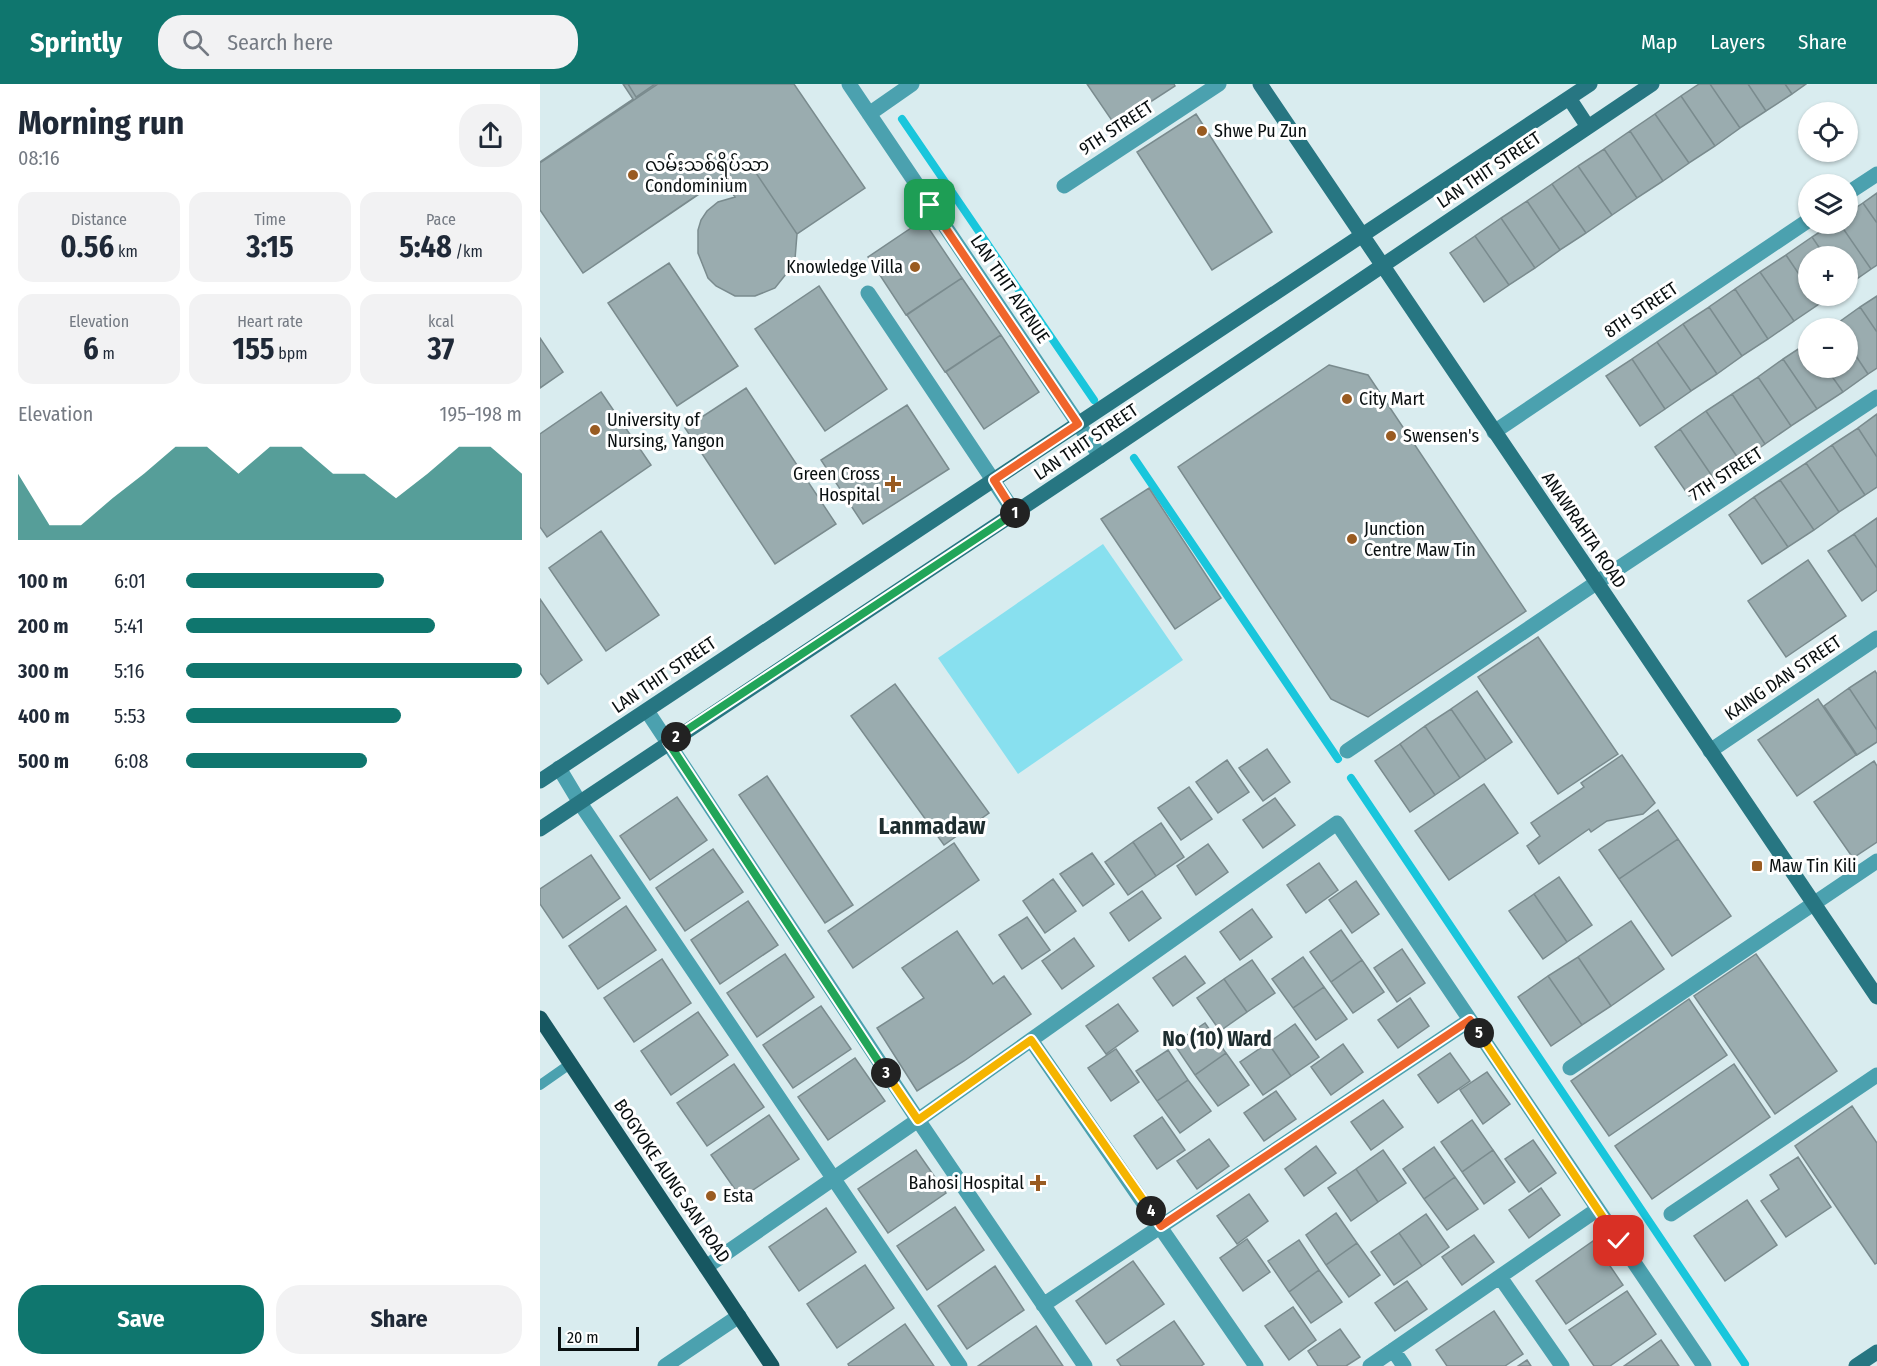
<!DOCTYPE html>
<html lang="en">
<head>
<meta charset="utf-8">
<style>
  body { margin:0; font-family:"Fira Sans Condensed","Noto Sans Myanmar",sans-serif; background:#f2f2f3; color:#1f2937; height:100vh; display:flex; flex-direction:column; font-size:22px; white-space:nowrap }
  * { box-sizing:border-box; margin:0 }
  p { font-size:20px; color:#747a83 }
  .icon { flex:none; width:33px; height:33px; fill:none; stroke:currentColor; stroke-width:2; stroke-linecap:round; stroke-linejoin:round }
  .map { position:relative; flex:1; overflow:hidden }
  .details { display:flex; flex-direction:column; background:#fff; width:540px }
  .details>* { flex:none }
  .tools { position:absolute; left:1258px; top:18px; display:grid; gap:12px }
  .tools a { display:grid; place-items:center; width:60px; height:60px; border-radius:50%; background:#fff; box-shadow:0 2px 4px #0004; font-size:30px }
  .scale { position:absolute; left:18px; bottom:15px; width:81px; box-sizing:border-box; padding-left:6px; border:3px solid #090f10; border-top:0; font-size:16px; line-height:21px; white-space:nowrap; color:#090f10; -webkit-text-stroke:4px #fff; paint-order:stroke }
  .pin { position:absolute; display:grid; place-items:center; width:51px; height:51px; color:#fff; margin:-26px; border-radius:12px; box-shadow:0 3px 9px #0006 }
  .km { position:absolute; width:30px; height:30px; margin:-15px; border-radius:50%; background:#222; color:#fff; font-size:16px; line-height:30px; text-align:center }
  .round { display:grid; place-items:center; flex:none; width:63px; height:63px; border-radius:24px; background:#f2f2f3 }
  .summary { display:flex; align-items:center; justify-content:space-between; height:102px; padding:0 18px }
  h1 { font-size:33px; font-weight:700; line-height:45px }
  .stats { display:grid; grid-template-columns:repeat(3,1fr); gap:9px; height:102px; padding:6px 18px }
  .stats div { display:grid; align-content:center; border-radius:15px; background:#f2f2f3; text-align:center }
  .stats b { font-size:30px; font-weight:700 }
  .stats small { font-size:16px; font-weight:400 }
  .stats p { font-size:16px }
  .chart { height:168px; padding:12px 18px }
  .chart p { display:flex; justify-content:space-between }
  .chart svg { width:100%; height:108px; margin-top:6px; fill:#0f766e; opacity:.7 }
  .primary-button { display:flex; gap:12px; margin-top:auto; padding:12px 18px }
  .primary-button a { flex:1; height:69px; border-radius:24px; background:#0f766e; color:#fff; font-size:24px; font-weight:700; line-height:69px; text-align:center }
  .primary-button a+a { background:#f2f2f3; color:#1f2937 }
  ul { padding:0 18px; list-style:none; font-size:20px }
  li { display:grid; grid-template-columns:96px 72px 1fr; align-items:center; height:45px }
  li i { height:15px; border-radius:8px; background:#0f766e }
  header { display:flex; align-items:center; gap:36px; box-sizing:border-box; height:84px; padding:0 30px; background:#0f766e; color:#fff }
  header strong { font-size:28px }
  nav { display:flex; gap:33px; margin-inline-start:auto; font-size:21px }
  .search { width:420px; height:54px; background:#f2f2f3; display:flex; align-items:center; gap:15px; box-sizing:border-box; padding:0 21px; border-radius:24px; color:#747a83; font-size:22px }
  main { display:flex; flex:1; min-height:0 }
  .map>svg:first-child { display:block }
  .green { fill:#88e0ef }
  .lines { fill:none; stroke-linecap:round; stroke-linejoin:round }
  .stream { stroke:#19c6dc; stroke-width:8 }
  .building { fill:#9aacaf; stroke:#7a8b8e; stroke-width:1.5 }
  .service { stroke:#4ba1af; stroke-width:10 }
  .minor { stroke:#4ba1af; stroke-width:15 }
  .secondary { stroke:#277682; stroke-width:15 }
  .primary { stroke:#175761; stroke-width:15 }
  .split-1-casing { stroke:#fff; stroke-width:12 }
  .split-2-casing { stroke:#fff; stroke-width:12 }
  .split-3-casing { stroke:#fff; stroke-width:12 }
  .split-4-casing { stroke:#fff; stroke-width:12 }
  .split-5-casing { stroke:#fff; stroke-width:12 }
  .split-6-casing { stroke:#fff; stroke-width:12 }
  .split-1 { stroke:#f0652b; stroke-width:8 }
  .split-2 { stroke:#22a559; stroke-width:8 }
  .split-3 { stroke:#22a559; stroke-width:8 }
  .split-4 { stroke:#f5b400; stroke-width:8 }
  .split-5 { stroke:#f0652b; stroke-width:8 }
  .split-6 { stroke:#f5b400; stroke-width:8 }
  .poi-dot { fill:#995b21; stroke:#fff; stroke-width:2 }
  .labels { text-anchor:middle; stroke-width:6; stroke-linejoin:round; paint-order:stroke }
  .street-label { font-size:18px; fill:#090f10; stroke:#fff }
  .poi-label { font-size:18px; fill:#090f10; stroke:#fff; text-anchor:start }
  .quarter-label { font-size:21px; font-weight:bold; fill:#1e2d2f; stroke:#fff }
  .district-label { font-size:24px; font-weight:bold; fill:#1e2d2f; stroke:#fff }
</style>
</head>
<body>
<header>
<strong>Sprintly</strong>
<div class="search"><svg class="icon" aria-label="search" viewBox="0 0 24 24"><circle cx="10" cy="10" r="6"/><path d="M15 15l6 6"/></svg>Search here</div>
<nav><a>Map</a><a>Layers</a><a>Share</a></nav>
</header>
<main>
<section class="details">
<div class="summary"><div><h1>Morning run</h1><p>08:16</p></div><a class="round"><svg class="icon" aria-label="share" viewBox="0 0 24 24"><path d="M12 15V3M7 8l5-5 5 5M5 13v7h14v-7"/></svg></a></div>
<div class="stats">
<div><p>Distance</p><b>0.56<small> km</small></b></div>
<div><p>Time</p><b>3:15</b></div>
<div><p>Pace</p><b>5:48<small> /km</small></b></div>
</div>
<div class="stats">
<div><p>Elevation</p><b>6<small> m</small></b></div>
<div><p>Heart rate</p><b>155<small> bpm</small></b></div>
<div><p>kcal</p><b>37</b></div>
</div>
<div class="chart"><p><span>Elevation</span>195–198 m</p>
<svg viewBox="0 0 160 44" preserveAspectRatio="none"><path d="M0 44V17L10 38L20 38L30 27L40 17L50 6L60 6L70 17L80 6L90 6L100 17L110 17L120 27L130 17L140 6L150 6L160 17V44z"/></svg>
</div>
<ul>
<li><b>100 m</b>6:01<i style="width:59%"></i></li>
<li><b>200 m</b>5:41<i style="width:74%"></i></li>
<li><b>300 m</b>5:16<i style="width:100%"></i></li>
<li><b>400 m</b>5:53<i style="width:64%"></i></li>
<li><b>500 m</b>6:08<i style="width:54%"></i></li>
</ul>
<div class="primary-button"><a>Save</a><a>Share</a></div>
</section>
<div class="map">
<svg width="1337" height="1282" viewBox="0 0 1337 1282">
  <rect width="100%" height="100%" fill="#d9ecef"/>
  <!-- green -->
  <path class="green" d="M563 460 643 576 478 690 398 574Z"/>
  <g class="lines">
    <!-- stream -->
    <path class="stream" d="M362 35 554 316
      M594 374 798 675
      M811 694 1205 1280"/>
  </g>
  <!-- building -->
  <path class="building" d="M83 0H254L325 104 257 150 255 175 250 185 235 204 215 212H195L176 202 168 194 158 169V146L161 136 167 127 178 118 195 113 182 94 43 189 0 126V78L93 15Z
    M88 0H115L96 13Z
    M118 0H254L325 104 257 150 208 77 43 189 0 126V79Z
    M547 0H634L635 2 575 41Z
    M1159 0H1170L1200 44 1175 62 1141 12Z
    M1170 0H1208L1226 27 1200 44Z
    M1208 0H1245L1252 10 1226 27Z
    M1245 0H1266L1252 10Z
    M1141 12 1175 62 1149 79 1115 30Z
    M656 30 732 148 672 186 597 68Z
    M1115 30 1149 79 1123 97 1090 47Z
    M1090 47 1123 97 1097 114 1064 65Z
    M1064 65 1097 114 1072 131 1038 82Z
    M1038 82 1072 131 1046 149 1012 100Z
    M1012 100 1046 149 1020 166 987 117Z
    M1337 109V139L1323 119Z
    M987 117 1020 166 995 184 961 134Z
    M1323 119 1337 139V181L1331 185 1300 140H1308V129Z
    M961 134 995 184 969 201 935 152Z
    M383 136 422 194 366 231 328 173Z
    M1292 140H1300L1331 185 1308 201V172H1285L1272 153Z
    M935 152 969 201 944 218 910 169Z
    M1272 153 1285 172H1269V205L1246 171Z
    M1246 171 1269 205V212H1273L1279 220 1254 237 1220 188Z
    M129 179 198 282 137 322 68 219Z
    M1220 188 1254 237 1228 255 1195 205Z
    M422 194 461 251 405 288 367 231Z
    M279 202 347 305 285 347 215 245Z
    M1195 205 1228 255 1202 272 1169 223Z
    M1273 212H1292L1279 220Z
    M1337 212V248L1320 223Z
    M1169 223 1202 272 1177 290 1143 240Z
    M1320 223 1337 248V284L1328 290 1308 260V244H1297L1295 241Z
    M1143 240 1177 290 1151 307 1117 258Z
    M461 251 499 308 444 345 406 288Z
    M0 254 23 288 0 304Z
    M1117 258 1151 307 1125 325 1092 275Z
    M1269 258V284H1286L1303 308 1277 325 1243 275Z
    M1308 260 1328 290 1303 308 1286 284H1308Z
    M1092 275 1125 325 1100 342 1066 292Z
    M1243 275 1277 325 1251 342 1218 293Z
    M789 281 828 291 986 527 828 633 791 615 638 383Z
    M1218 293 1251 342 1225 360 1192 310Z
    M206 304 296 440 235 480 145 344Z
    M61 308 111 381 7 453 0 443V350Z
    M1192 310 1225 360 1200 377 1166 327Z
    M367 321 409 385 323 440 281 376Z
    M1166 327 1200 377 1174 395 1140 345Z
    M1337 330V373L1318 344Z
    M1318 344 1337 373V403L1325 411 1292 361Z
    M1140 345 1174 395 1149 412 1115 363Z
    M1292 361 1325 411 1299 428 1266 379Z
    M1266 379 1299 428 1274 446 1240 396Z
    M1240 396 1274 446 1248 463 1214 413Z
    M609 404 681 514 635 545 561 435Z
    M1214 413 1248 463 1222 480 1189 431Z
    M1337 434V484L1314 450Z
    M61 447 119 531 66 567 9 484Z
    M1314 450 1337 484V506L1322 517 1288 467Z
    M1268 476 1306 532 1246 573 1208 517Z
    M0 515 42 576 8 600 0 589Z
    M998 553 1078 670 1018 710 938 593Z
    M1335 587 1337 590V646L1309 604Z
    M355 600 449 729 404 761 311 632Z
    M1309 604 1337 646V658L1317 671 1284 622Z
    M937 607 972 658 946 676 911 625Z
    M1278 615 1316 671 1257 712 1218 656Z
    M911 625 946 676 920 694 885 642Z
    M885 642 920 694 895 711 860 660Z
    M860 660 895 711 870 728 835 677Z
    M727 665 750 698 723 717 699 684Z
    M1082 671 1115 719 1103 730 1067 737 1051 748 1049 745 999 780 987 762 1000 752 991 739 1044 703 1041 699Z
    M687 676 709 708 678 729 656 698Z
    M1334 677 1337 682V758L1313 774 1274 718Z
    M227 692 313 821 285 839 199 711Z
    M944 700 978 749 909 796 875 747Z
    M649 703 672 735 641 756 618 724Z
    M137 713 167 756 110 796 80 752Z
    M735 714 755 741 723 764 703 736Z
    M1118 726 1138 755 1079 795 1059 766Z
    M621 739 644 773 616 792 593 758Z
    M1138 755 1191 832 1132 872 1079 795Z
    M593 758 616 792 588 811 565 778Z
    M414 759 439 796 313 884 288 847Z
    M668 760 688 788 656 811 637 782Z
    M173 765 203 808 145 847 116 804Z
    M552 769 574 800 543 822 520 790Z
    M51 771 80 814 23 854 0 820V805Z
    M779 779 798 806 766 829 747 801Z
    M1019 793 1052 841 1027 858 994 810Z
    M513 795 536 827 505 849 483 817Z
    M816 797 839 830 812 849 789 816Z
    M602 807 621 834 589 857 570 829Z
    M994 810 1027 858 1003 875 969 827Z
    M208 817 238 861 180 900 151 856Z
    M86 822 116 866 58 905 29 862Z
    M712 825 732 853 700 876 680 848Z
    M487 833 510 866 482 885 459 851Z
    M1091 837 1124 885 1071 922 1038 873Z
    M801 846 822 876 791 898 770 868Z
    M417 847 453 900 464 892 491 930 424 977 377 1007 337 944 384 914 362 884Z
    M534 854 554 882 522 905 502 877Z
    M862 865 885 899 857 918 834 884Z
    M245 870 274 913 217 953 187 909Z
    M1216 870 1297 987 1235 1030 1154 912Z
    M645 872 665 899 633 922 613 894Z
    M763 873 784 903 753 924 732 895Z
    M1038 873 1071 922 1042 941 1008 892Z
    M122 875 151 919 94 958 64 914Z
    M712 876 735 909 707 928 684 895Z
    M822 876 844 908 813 929 791 898Z
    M1008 892 1042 941 1011 962 978 913Z
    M684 895 707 928 680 947 657 914Z
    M784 903 807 935 776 956 753 924Z
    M870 914 889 942 858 964 838 936Z
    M1149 915 1187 971 1069 1052 1031 997Z
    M578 920 598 947 566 970 546 942Z
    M281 922 311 965 253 1004 223 961Z
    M158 928 188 971 131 1011 101 967Z
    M665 939 686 969 655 991 634 960Z
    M755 940 779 973 751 992 728 959Z
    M728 959 751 992 723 1011 700 978Z
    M803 960 823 988 791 1011 771 983Z
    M576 965 599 998 571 1017 548 984Z
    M628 966 648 996 617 1017 596 987Z
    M686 969 709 1001 678 1022 655 991Z
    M910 969 930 997 898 1019 878 991Z
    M315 974 345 1017 288 1056 258 1013Z
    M194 980 224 1023 167 1062 137 1019Z
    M1194 980 1230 1033 1112 1115 1075 1062Z
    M947 988 970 1020 943 1040 920 1006Z
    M648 996 671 1027 640 1049 617 1017Z
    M736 1007 756 1035 724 1057 704 1029Z
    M843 1016 863 1043 831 1066 811 1038Z
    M1312 1022 1337 1059V1179L1335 1180 1255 1062Z
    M229 1031 259 1075 201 1114 171 1071Z
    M622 1033 645 1066 617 1085 594 1052Z
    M932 1036 953 1066 922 1088 901 1058Z
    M669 1055 689 1082 657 1105 637 1077Z
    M993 1056 1016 1089 989 1108 965 1075Z
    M776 1062 796 1089 764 1112 745 1085Z
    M894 1063 915 1093 884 1115 863 1085Z
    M376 1066 406 1109 348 1149 318 1105Z
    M843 1066 866 1099 838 1118 816 1085Z
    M953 1066 975 1098 944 1120 922 1088Z
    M1258 1073 1291 1123 1246 1153 1221 1117 1239 1105 1230 1091Z
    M816 1085 838 1118 811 1137 788 1104Z
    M915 1093 938 1125 907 1146 884 1115Z
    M1001 1104 1020 1131 989 1154 969 1126Z
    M709 1110 728 1137 697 1160 677 1132Z
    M1207 1116 1237 1161 1185 1197 1154 1152Z
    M415 1123 444 1166 387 1206 357 1162Z
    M286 1124 316 1168 259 1207 229 1163Z
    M796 1129 817 1159 786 1181 766 1151Z
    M886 1130 909 1163 882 1182 859 1149Z
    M859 1149 882 1182 854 1201 831 1168Z
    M934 1151 954 1178 922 1201 902 1173Z
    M707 1155 730 1188 703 1207 680 1174Z
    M759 1156 779 1186 749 1208 728 1177Z
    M1053 1157 1083 1201 1026 1240 996 1197Z
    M817 1159 840 1191 809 1213 786 1181Z
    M593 1177 624 1220 566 1260 536 1217Z
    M325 1181 354 1224 297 1264 267 1220Z
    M455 1182 484 1226 427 1265 398 1222Z
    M779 1186 802 1218 771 1239 749 1208Z
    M867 1197 887 1225 855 1247 835 1219Z
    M1087 1207 1116 1250 1070 1282H1054L1029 1246Z
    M753 1223 776 1256 749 1276 725 1242Z
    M954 1227 983 1270 965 1282H907L896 1266Z
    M634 1237 664 1280 661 1282H581L577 1276Z
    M365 1240 394 1282H309L308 1280Z
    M496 1242 523 1282H438Z
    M800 1245 820 1273 806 1282H778L768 1267Z
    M1121 1256 1139 1282H1084Z
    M987 1276 991 1282H978Z"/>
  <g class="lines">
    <!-- service -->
    <path class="service" d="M0 1001 30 980"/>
    <!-- minor -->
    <path class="minor" d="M309 0 560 372
      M329 30 372 0
      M524 102 679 0
      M1308 109 1337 90
      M328 209 475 429
      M954 348 1269 136
      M107 627 378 1036 545 1282
      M807 667 1056 499 1337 313
      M1170 667 1337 554
      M19 684 40 719 420 1282
      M491 956 716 1282
      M1030 984 1337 777
      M1131 1130 1337 991
      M166 1183 378 1036 797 739 1164 1282
      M960 1193 1022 1282
      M503 1221 930 936
      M853 1266 864 1282
      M125 1282 199 1232
      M830 1282 1058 1125"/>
    <!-- secondary -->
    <path class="secondary" d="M720 0 1337 913
      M1029 14 1048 43
      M0 697 1050 0
      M0 745 560 372 1112 0
      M1316 1282 1337 1268"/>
    <!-- primary -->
    <path class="primary" d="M0 934 232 1282"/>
  </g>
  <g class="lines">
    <!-- split-1 casing -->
    <g class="split-1-casing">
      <path id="split-1" d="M390 121 538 340 454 396 475 429"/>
    </g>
    <!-- split-2 casing -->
    <g class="split-2-casing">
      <path id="split-2" d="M136 653 475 429"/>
    </g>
    <!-- split-3 casing -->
    <g class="split-3-casing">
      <path id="split-3" d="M136 653 128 658 346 989"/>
    </g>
    <!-- split-4 casing -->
    <g class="split-4-casing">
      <path id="split-4" d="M346 989 378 1036 491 956 611 1127"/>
    </g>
    <!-- split-5 casing -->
    <g class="split-5-casing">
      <path id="split-5" d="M611 1127 621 1142 930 936 939 949"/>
    </g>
    <!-- split-6 casing -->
    <g class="split-6-casing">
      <path id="split-6" d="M939 949 1079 1157"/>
    </g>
    <!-- split-1 -->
    <use href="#split-1" class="split-1"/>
    <!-- split-2 -->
    <use href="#split-2" class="split-2"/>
    <!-- split-3 -->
    <use href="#split-3" class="split-3"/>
    <!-- split-4 -->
    <use href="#split-4" class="split-4"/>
    <!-- split-5 -->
    <use href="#split-5" class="split-5"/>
    <!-- split-6 -->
    <use href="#split-6" class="split-6"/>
  </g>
  <!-- markers -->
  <g class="poi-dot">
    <circle cx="662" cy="47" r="6"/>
    <circle cx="93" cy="91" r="6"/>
    <circle cx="375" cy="183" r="6"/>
    <circle cx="807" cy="315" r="6"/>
    <circle cx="55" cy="346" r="6"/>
    <circle cx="851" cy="352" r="6"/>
    <path d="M350 391h6v6h6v6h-6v6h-6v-6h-6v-6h6z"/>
    <circle cx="812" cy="455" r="6"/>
    <rect x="1211" y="776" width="12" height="12" rx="3"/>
    <path d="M495 1090h6v6h6v6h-6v6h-6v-6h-6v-6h6z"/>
    <circle cx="171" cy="1112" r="6"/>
  </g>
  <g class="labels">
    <!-- street labels -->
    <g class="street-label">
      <text transform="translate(576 44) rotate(-33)" y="6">9TH STREET</text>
      <text transform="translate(949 86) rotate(-34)" y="6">LAN THIT STREET</text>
      <text transform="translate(470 205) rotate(56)" y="6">LAN THIT AVENUE</text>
      <text transform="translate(1101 226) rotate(-34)" y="6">8TH STREET</text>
      <text transform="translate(546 358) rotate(-34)" y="6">LAN THIT STREET</text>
      <text transform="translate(1186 390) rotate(-33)" y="6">7TH STREET</text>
      <text transform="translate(1044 446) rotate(56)" y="6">ANAWRAHTA ROAD</text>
      <text transform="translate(124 591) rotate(-34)" y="6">LAN THIT STREET</text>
      <text transform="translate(1243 594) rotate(-34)" y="6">KAING DAN STREET</text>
      <text transform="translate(132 1097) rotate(56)" y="6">BOGYOKE AUNG SAN ROAD</text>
    </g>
    <!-- poi labels -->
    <g class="poi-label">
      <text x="674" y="53">Shwe Pu Zun</text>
      <text x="105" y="87">လမ်းသစ်ရိပ်သာ<tspan x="105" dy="21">Condominium</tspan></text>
      <text x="363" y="189" text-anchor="end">Knowledge Villa</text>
      <text x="819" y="321">City Mart</text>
      <text x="67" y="342">University of<tspan x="67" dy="21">Nursing, Yangon</tspan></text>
      <text x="863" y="358">Swensen's</text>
      <text x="340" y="396" text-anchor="end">Green Cross<tspan x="340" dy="21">Hospital</tspan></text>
      <text x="824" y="451">Junction<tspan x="824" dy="21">Centre Maw Tin</tspan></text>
      <text x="1229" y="788">Maw Tin Kili</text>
      <text x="484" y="1105" text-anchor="end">Bahosi Hospital</text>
      <text x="183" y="1118">Esta</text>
    </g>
    <!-- quarter labels -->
    <g class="quarter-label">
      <text x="677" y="962">No (10) Ward</text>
    </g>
    <!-- district labels -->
    <g class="district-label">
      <text x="392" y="750">Lanmadaw</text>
    </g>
  </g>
</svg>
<div class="tools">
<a><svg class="icon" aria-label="locate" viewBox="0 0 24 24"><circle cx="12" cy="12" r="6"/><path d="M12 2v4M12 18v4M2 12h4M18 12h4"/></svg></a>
<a><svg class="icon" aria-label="layers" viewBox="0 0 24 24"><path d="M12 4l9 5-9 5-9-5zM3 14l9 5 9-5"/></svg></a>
<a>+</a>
<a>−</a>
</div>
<div class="scale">20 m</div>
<div class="pin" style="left:390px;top:121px;background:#1e9e55"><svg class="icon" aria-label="arrive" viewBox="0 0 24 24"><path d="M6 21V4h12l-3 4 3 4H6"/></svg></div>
<div class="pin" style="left:1079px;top:1157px;background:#d93025"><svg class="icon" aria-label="check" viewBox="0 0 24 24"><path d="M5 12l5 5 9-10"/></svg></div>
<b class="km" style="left:475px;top:429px">1</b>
<b class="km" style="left:136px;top:653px">2</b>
<b class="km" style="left:346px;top:989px">3</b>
<b class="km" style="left:611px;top:1127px">4</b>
<b class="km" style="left:939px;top:949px">5</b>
</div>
</main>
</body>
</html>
